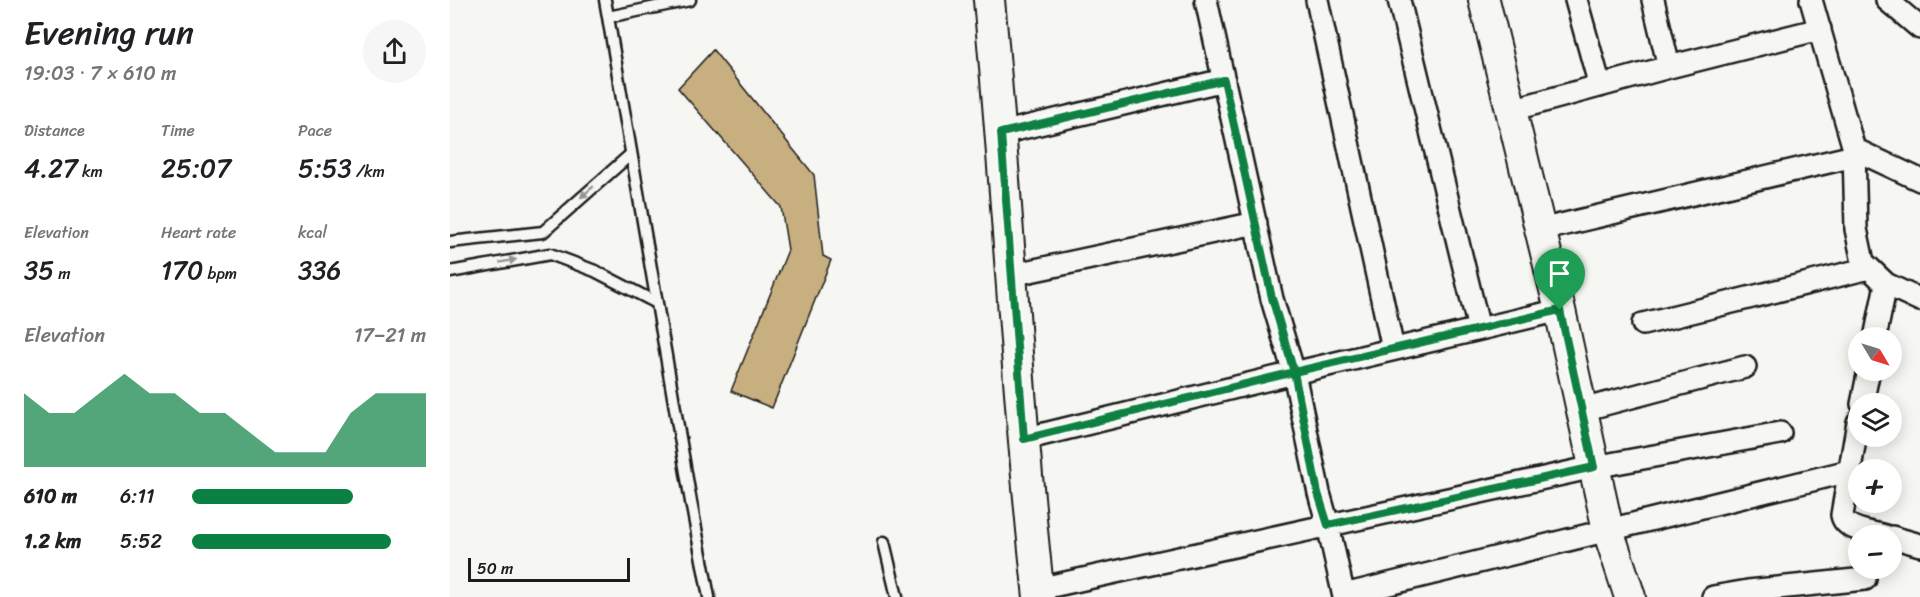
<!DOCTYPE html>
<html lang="en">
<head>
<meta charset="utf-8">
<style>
  body { margin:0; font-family:Sriracha,sans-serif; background:#f6f6f6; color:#202124; height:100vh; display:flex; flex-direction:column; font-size:22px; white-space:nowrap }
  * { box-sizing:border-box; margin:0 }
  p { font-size:20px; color:#757577 }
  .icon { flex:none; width:33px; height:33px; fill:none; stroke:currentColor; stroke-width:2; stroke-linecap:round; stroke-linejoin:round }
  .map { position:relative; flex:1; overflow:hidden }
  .details { display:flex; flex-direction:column; background:#fff; width:450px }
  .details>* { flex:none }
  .needle { width:39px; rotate:128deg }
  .controls { position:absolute; left:1398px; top:327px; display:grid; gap:12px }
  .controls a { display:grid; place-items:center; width:54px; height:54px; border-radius:50%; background:#fff; box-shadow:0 3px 15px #0003; font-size:30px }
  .scale { position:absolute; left:18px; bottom:15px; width:162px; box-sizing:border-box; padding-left:6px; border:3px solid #1c1c1c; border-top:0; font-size:16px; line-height:21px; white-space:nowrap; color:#1c1c1c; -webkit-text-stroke:4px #f6f6f2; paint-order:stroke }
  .pin { position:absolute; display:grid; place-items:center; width:51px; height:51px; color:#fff; margin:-62px -26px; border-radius:50% 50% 50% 0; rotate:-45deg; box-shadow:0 0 6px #0007 }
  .pin .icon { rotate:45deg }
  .round { display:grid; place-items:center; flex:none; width:63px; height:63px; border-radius:32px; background:#f6f6f6 }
  .overview { display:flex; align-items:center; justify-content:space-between; height:102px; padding:0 24px }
  h1 { font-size:33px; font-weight:600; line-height:45px }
  .metrics { display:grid; grid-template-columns:repeat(3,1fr); gap:9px; height:102px; padding:6px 24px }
  .metrics div { display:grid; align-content:center }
  .metrics b { font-size:26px; font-weight:600 }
  .metrics small { font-size:16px; font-weight:400 }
  .metrics p { font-size:16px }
  .chart { height:168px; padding:12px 24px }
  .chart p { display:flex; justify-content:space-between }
  .chart svg { width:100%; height:108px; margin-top:6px; fill:#0b8043; opacity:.7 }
  ul { padding:0 24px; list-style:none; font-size:20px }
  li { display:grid; grid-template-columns:96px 72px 1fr; align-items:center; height:45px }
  li i { height:15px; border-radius:8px; background:#0b8043 }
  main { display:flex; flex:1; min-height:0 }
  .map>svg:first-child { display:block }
  .building { fill:#c8af7f; stroke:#1c1c1c; stroke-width:1.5 }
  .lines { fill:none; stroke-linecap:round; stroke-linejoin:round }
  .lane-casing { stroke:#1c1c1c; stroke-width:15 }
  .street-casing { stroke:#1c1c1c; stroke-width:26 }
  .secondary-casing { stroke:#1c1c1c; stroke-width:34 }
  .lane { stroke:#f6f6f2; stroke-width:10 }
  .street { stroke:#f6f6f2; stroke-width:21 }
  .secondary { stroke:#f6f6f2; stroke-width:30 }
  .oneway { fill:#949492 }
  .route-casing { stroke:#fff; stroke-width:12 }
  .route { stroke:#0b8043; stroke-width:8 }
</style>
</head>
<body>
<main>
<section class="details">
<div class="overview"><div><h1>Evening run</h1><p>19:03 · 7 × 610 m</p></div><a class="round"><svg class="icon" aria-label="share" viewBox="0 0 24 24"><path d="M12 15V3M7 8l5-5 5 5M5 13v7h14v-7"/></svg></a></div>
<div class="metrics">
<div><p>Distance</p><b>4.27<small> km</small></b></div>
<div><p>Time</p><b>25:07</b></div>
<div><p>Pace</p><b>5:53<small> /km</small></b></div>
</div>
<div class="metrics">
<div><p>Elevation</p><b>35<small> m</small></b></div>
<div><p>Heart rate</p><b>170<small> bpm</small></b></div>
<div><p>kcal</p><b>336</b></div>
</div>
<div class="chart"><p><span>Elevation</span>17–21 m</p>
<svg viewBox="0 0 160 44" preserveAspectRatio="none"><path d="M0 44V14L10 22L20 22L30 14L40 6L50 14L60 14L70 22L80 22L90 30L100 38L110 38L120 38L130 22L140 14L150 14L160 14V44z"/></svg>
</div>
<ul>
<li><b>610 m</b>6:11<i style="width:69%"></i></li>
<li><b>1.2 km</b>5:52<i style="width:85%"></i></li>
</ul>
</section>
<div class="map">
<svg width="1470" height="597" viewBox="0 0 1470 597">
  <rect width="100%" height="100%" fill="#f6f6f2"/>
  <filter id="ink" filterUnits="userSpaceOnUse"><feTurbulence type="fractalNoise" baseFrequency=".0167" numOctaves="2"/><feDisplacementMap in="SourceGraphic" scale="12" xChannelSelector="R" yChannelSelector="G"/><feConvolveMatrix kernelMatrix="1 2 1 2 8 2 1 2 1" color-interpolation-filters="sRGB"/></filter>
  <g filter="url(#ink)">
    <!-- building -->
    <path class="building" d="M263 50 364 175 373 256 381 260 322 408 281 391 338 250 331 207 228 88Z"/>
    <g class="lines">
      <!-- lane casing -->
      <g class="lane-casing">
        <path id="lane" d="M155 0 158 17
          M240 0 158 17 241 502 259 597
          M0 242 93 232 181 154
          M0 272 100 254 145 271 207 303
          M434 542 447 597"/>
      </g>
      <!-- street casing -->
      <g class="street-casing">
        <path id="street" d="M756 0 822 299 844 373 869 493 878 525 894 597
          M867 0 943 349
          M949 0 1029 329
          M1126 0 1150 86
          M1203 0 1219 67
          M1361 0 1404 149 1406 229 1413 262 1436 284 1470 300
          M1437 0 1470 28
          M1061 110 1219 67 1370 29
          M551 133 774 80
          M1404 149 1470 180
          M1090 230 1404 156
          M561 275 806 223
          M1193 324 1419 268
          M1425 338 1436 284
          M1412 404 1419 370
          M1132 410 1295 367
          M1408 422 1392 515C1395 531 1422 532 1435 536
          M574 439 844 373 1110 310
          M1442 537 1470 545
          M588 589 1144 467 1330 433
          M894 595 1399 471
          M1263 597 1298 591 1415 579"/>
      </g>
      <!-- secondary casing -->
      <g class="secondary-casing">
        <path id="secondary" d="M539 0C558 199 567 399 589 597
          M1034 0 1110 310 1158 530 1180 597"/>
      </g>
      <!-- lane -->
      <use href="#lane" class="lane"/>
      <!-- street -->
      <use href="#street" class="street"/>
      <!-- secondary -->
      <use href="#secondary" class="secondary"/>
    </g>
    <!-- one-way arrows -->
    <defs><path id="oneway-solid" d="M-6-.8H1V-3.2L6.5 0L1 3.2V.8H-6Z" transform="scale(1.5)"/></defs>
    <g class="oneway">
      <use href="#oneway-solid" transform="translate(137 192) rotate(139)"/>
      <use href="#oneway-solid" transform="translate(58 261) rotate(-10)"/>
    </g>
  </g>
  <g class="lines" filter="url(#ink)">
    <!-- route casing -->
    <g class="route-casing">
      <path id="route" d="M1110 310 844 372 822 298 774 80 551 133 574 439 844 372 868 493 878 525 1144 467 1110 310"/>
    </g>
    <!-- route -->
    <use href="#route" class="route"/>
  </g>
</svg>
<div class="controls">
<a><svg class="needle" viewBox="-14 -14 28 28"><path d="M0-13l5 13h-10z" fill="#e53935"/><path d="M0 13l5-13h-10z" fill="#757577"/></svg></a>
<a><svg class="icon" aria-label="layers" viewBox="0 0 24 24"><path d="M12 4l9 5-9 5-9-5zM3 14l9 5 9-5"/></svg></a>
<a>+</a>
<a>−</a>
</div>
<div class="scale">50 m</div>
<div class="pin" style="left:1110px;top:310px;background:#1e9e55"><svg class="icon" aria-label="arrive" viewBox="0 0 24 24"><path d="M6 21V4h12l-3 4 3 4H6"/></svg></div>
</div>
</main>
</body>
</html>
